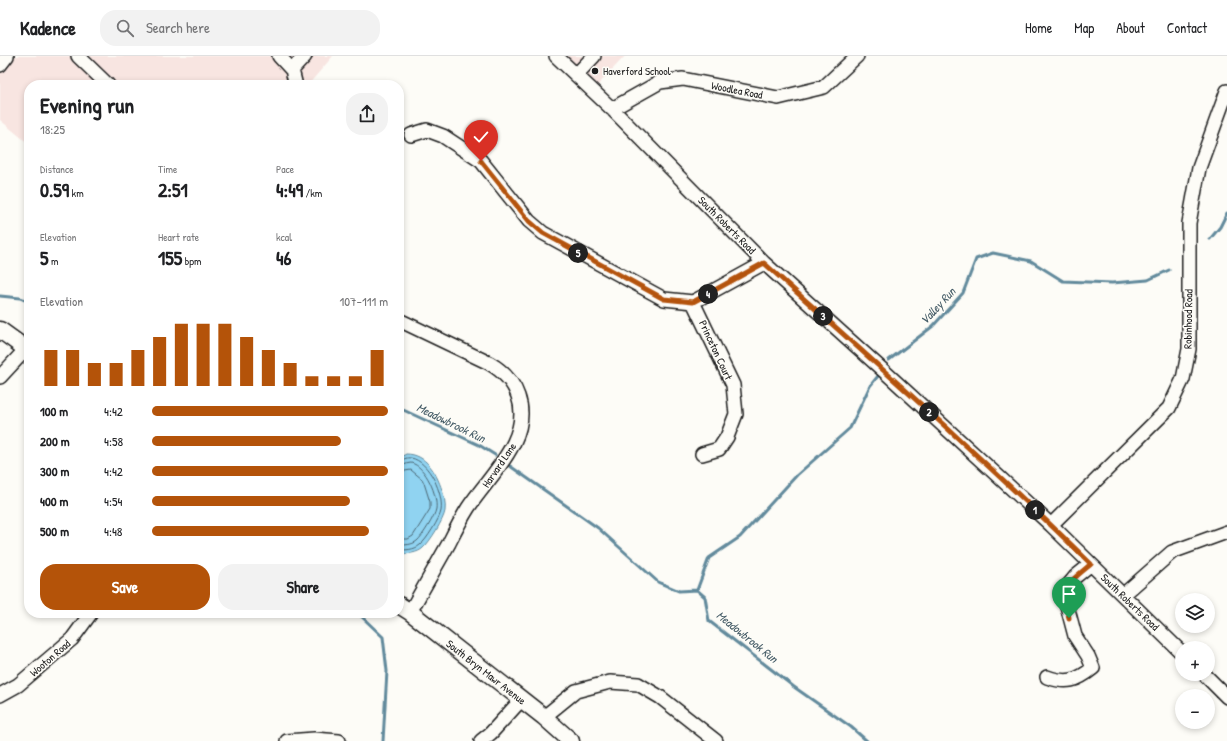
<!DOCTYPE html>
<html lang="en">
<head>
<meta charset="utf-8">
<style>
  body { margin:0; font-family:"Patrick Hand",sans-serif; background:#f2f2f2; color:#202124; height:100vh; display:flex; flex-direction:column; font-size:15px; white-space:nowrap }
  * { box-sizing:border-box; margin:0 }
  p { font-size:13px; color:#757577 }
  .icon { flex:none; width:22px; height:22px; fill:none; stroke:currentColor; stroke-width:2; stroke-linecap:round; stroke-linejoin:round }
  .map { position:relative; flex:1; overflow:hidden }
  .panel { position:absolute; left:24px; top:24px; width:380px; height:538px; display:flex; flex-direction:column; background:#fff; border-radius:16px; box-shadow:0 2px 6px #0003 }
  .panel>* { flex:none }
  .controls { position:absolute; left:1175px; top:537px; display:grid; gap:8px }
  .controls a { display:grid; place-items:center; width:40px; height:40px; border-radius:50%; background:#fff; box-shadow:0 2px 6px #0003; font-size:20px }
  .pin { position:absolute; display:grid; place-items:center; width:34px; height:34px; color:#fff; margin:-41px -17px; border-radius:50% 50% 50% 0; rotate:-45deg; box-shadow:0 0 4px #0007 }
  .pin .icon { rotate:45deg }
  .km { position:absolute; width:20px; height:20px; margin:-10px; border-radius:50%; background:#222; color:#fff; font-size:11px; line-height:20px; text-align:center }
  .round { display:grid; place-items:center; flex:none; width:42px; height:42px; border-radius:16px; background:#f2f2f2 }
  .overview { display:flex; align-items:center; justify-content:space-between; height:68px; padding:0 16px }
  h1 { font-size:22px; font-weight:700; line-height:30px }
  .figures { display:grid; grid-template-columns:repeat(3,1fr); gap:6px; height:68px; padding:4px 16px }
  .figures div { display:grid; align-content:center }
  .figures b { font-size:20px; font-weight:700 }
  .figures small { font-size:11px; font-weight:400 }
  .figures p { font-size:11px }
  .chart { height:112px; padding:8px 16px }
  .chart p { display:flex; justify-content:space-between }
  .chart svg { width:100%; height:72px; margin-top:4px; stroke:#b45309; stroke-width:6 }
  .primary-button { display:flex; gap:8px; margin-top:auto; padding:8px 16px }
  .primary-button a { flex:1; height:46px; border-radius:16px; background:#b45309; color:#fff; font-size:16px; font-weight:700; line-height:46px; text-align:center }
  .primary-button a+a { background:#f2f2f2; color:#202124 }
  ul { padding:0 16px; list-style:none; font-size:13px }
  li { display:grid; grid-template-columns:64px 48px 1fr; align-items:center; height:30px }
  li i { height:10px; border-radius:5px; background:#b45309 }
  header { display:flex; align-items:center; gap:24px; box-sizing:border-box; height:56px; padding:0 20px; background:#fff; border-bottom:1px solid #e0e0e0 }
  header strong { font-size:19px }
  nav { display:flex; gap:22px; margin-inline-start:auto; font-size:14px }
  .search { width:280px; height:36px; background:#f2f2f2; display:flex; align-items:center; gap:10px; box-sizing:border-box; padding:0 14px; border-radius:16px; color:#757577; font-size:15px }
  .map>svg:first-child { display:block }
  .built { fill:#f8e5e1 }
  .water { fill:#90d3f1; stroke:#628a9c }
  .lines { fill:none; stroke-linecap:round; stroke-linejoin:round }
  .shore { stroke:#4a6571; stroke-width:1 }
  .stream { stroke:#628a9c; stroke-width:3 }
  .minor-casing { stroke:#1c1c1c; stroke-width:16 }
  .major-casing { stroke:#1c1c1c; stroke-width:19 }
  .minor { stroke:#fdfcf7; stroke-width:13 }
  .major { stroke:#fdfcf7; stroke-width:16 }
  .route-casing { stroke:#fff; stroke-width:8 }
  .route { stroke:#b45309; stroke-width:5 }
  .poi-dot { fill:#1c1c1c; stroke:#fdfcf7; stroke-width:1.5 }
  .labels { text-anchor:middle; stroke-width:3; stroke-linejoin:round; paint-order:stroke }
  .poi-label { font-size:11px; fill:#1c1c1c; stroke:#fdfcf7; text-anchor:start }
  .street-label { font-size:11px; fill:#1c1c1c; stroke:#fdfcf7 }
  .water-label { font-size:12px; font-style:italic; fill:#455c67; stroke:#fdfcf7 }
</style>
</head>
<body>
<header>
<strong>Kadence</strong>
<div class="search"><svg class="icon" aria-label="search" viewBox="0 0 24 24"><circle cx="10" cy="10" r="6"/><path d="M15 15l6 6"/></svg>Search here</div>
<nav><a>Home</a><a>Map</a><a>About</a><a>Contact</a></nav>
</header>
<div class="map">
<svg width="1227" height="685" viewBox="0 0 1227 685">
  <rect width="100%" height="100%" fill="#fdfcf7"/>
  <filter id="ink" filterUnits="userSpaceOnUse"><feTurbulence type="fractalNoise" baseFrequency=".025" numOctaves="2"/><feDisplacementMap in="SourceGraphic" scale="8" xChannelSelector="R" yChannelSelector="G"/><feConvolveMatrix kernelMatrix="1 2 1 2 8 2 1 2 1" color-interpolation-filters="sRGB"/></filter>
  <g filter="url(#ink)">
    <!-- built -->
    <path class="built" d="M0 0H333L308 29H29V88L0 64Z
      M563 0H625L596 31Z"/>
    <!-- water -->
    <path class="water" d="M406 398C426 398 436 416 442 434 444 440 446 447 445 455 444 463 430 486 423 492 418 497 408 498 400 498H399V402Z"/>
    <g class="lines">
      <!-- shore -->
      <path class="shore" d="M399 405C403 404 406 401 411 402 429 405 444 438 441 455 440 462 426 485 420 489 414 494 406 494 399 494
        M399 410C403 410 407 407 411 407 426 410 438 440 436 453 435 460 422 481 417 485 412 489 405 489 399 489
        M399 416 411 414 422 423 424 427 430 446V453L413 480 408 483H399"/>
      <!-- stream -->
      <path class="stream" d="M1210 183 1220 171 1227 157
        M0 240 20 242 29 246
        M889 304 933 270 963 237 976 203 993 197 1031 205 1063 225 1112 227 1148 224 1169 214
        M399 352 479 389 495 399
        M510 410 598 472 658 526 679 535 697 534 705 541 709 565 794 631 851 671 867 685
        M697 534 709 502 740 481 797 419 850 372 870 330 878 320
        M361 557V560L383 581 387 615 383 685"/>
      <!-- minor casing -->
      <g class="minor-casing">
        <path id="minor" d="M78 0 108 29
          M279 0 292 14 305 0
          M556 0 612 53 764 207 885 316 1051 469 1182 597
          M0 9 7 0
          M292 14 295 26 293 29
          M576 19 594 0
          M612 53 660 26 683 23 778 42 824 31 857 0
          M411 79 427 74 443 80 481 105 529 165 543 177 664 243 693 246 764 207
          M693 246 733 329 736 358 727 381 719 393 702 398
          M399 264 489 307C503 315 513 325 518 340 533 382 489 420 468 452 461 463 455 475 449 487 436 510 423 533 410 556
          M0 321 26 293
          M1051 469 1169 352 1183 323 1189 293V167L1199 112 1227 35
          M1123 539 1172 496 1227 476
          M1204 618 1227 641
          M1047 621C1067 628 1077 625 1093 612L1088 600 1075 580 1066 546V532L1075 521 1091 508
          M0 639 18 629 72 583 91 557
          M544 661 576 635 610 626 638 628 660 641 716 685
          M287 685 314 683 339 685
          M481 685 491 677 521 644"/>
      </g>
      <!-- major casing -->
      <g class="major-casing">
        <path id="major" d="M0 274 29 295
          M399 549 410 556 544 661 571 685"/>
      </g>
      <!-- minor -->
      <use href="#minor" class="minor"/>
      <!-- major -->
      <use href="#major" class="major"/>
    </g>
  </g>
  <g class="lines" filter="url(#ink)">
    <!-- route casing -->
    <g class="route-casing">
      <path id="route" d="M481 105 529 165 543 177 664 243 693 246 764 207C874 306 985 404 1091 508 1066 529 1062 529 1069 562"/>
    </g>
    <!-- route -->
    <use href="#route" class="route"/>
  </g>
  <!-- markers -->
  <circle class="poi-dot" cx="595" cy="15" r="4"/>
  <g class="labels">
    <!-- poi labels -->
    <g class="poi-label">
      <text x="603" y="19">Haverford School</text>
    </g>
    <!-- street labels -->
    <g class="street-label">
      <text transform="translate(737 34) rotate(11)" y="4">Woodlea Road</text>
      <text transform="translate(727 169) rotate(45)" y="4">South Roberts Road</text>
      <text transform="translate(1188 263) rotate(-89)" y="4">Robinhood Road</text>
      <text transform="translate(716 294) rotate(65)" y="4">Princeton Court</text>
      <text transform="translate(499 409) rotate(-56)" y="4">Harvard Lane</text>
      <text transform="translate(1130 546) rotate(44)" y="4">South Roberts Road</text>
      <text transform="translate(50 602) rotate(-41)" y="4">Wooton Road</text>
      <text transform="translate(486 616) rotate(38)" y="4">South Bryn Mawr Avenue</text>
    </g>
    <!-- water labels -->
    <g class="water-label">
      <text transform="translate(938 250) rotate(-47)" y="4">Valley Run</text>
      <text transform="translate(451 367) rotate(26)" y="4">Meadowbrook Run</text>
      <text transform="translate(747 581) rotate(39)" y="4">Meadowbrook Run</text>
    </g>
  </g>
</svg>
<div class="controls">
<a><svg class="icon" aria-label="layers" viewBox="0 0 24 24"><path d="M12 4l9 5-9 5-9-5zM3 14l9 5 9-5"/></svg></a>
<a>+</a>
<a>−</a>
</div>
<div class="pin" style="left:1069px;top:562px;background:#1e9e55"><svg class="icon" aria-label="arrive" viewBox="0 0 24 24"><path d="M6 21V4h12l-3 4 3 4H6"/></svg></div>
<div class="pin" style="left:481px;top:105px;background:#d93025"><svg class="icon" aria-label="check" viewBox="0 0 24 24"><path d="M5 12l5 5 9-10"/></svg></div>
<b class="km" style="left:1035px;top:454px">1</b>
<b class="km" style="left:929px;top:356px">2</b>
<b class="km" style="left:823px;top:260px">3</b>
<b class="km" style="left:708px;top:238px">4</b>
<b class="km" style="left:578px;top:197px">5</b>
<section class="panel">
<div class="overview"><div><h1>Evening run</h1><p>18:25</p></div><a class="round"><svg class="icon" aria-label="share" viewBox="0 0 24 24"><path d="M12 15V3M7 8l5-5 5 5M5 13v7h14v-7"/></svg></a></div>
<div class="figures">
<div><p>Distance</p><b>0.59<small> km</small></b></div>
<div><p>Time</p><b>2:51</b></div>
<div><p>Pace</p><b>4:49<small> /km</small></b></div>
</div>
<div class="figures">
<div><p>Elevation</p><b>5<small> m</small></b></div>
<div><p>Heart rate</p><b>155<small> bpm</small></b></div>
<div><p>kcal</p><b>46</b></div>
</div>
<div class="chart"><p><span>Elevation</span>107–111 m</p>
<svg viewBox="0 0 160 44" preserveAspectRatio="none"><path d="M5 44V22M15 44V22M25 44V30M35 44V30M45 44V22M55 44V14M65 44V6M75 44V6M85 44V6M95 44V14M105 44V22M115 44V30M125 44V38M135 44V38M145 44V38M155 44V22"/></svg>
</div>
<ul>
<li><b>100 m</b>4:42<i style="width:100%"></i></li>
<li><b>200 m</b>4:58<i style="width:80%"></i></li>
<li><b>300 m</b>4:42<i style="width:100%"></i></li>
<li><b>400 m</b>4:54<i style="width:84%"></i></li>
<li><b>500 m</b>4:48<i style="width:92%"></i></li>
</ul>
<div class="primary-button"><a>Save</a><a>Share</a></div>
</section>
</div>
</body>
</html>
